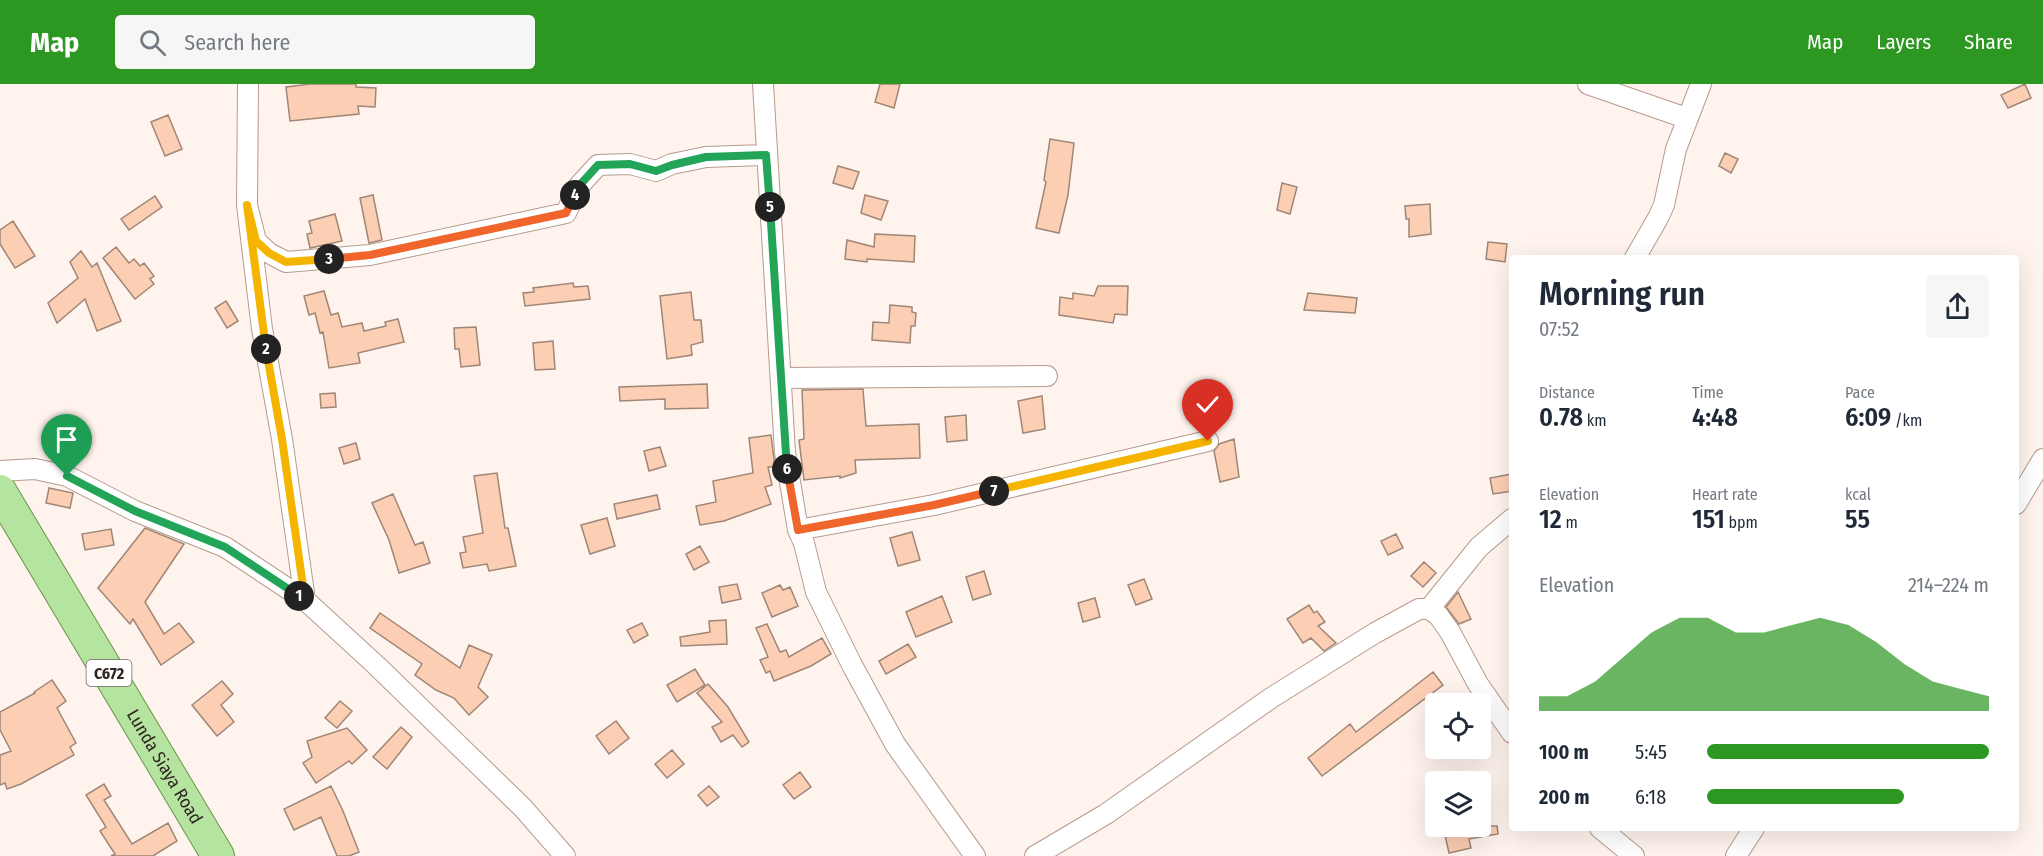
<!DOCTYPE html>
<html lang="en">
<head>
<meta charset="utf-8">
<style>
  body { margin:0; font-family:"Fira Sans Condensed",sans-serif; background:#f6f6f7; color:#1f2937; height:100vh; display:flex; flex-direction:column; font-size:22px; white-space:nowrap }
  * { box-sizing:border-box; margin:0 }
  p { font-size:20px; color:#747a83 }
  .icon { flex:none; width:33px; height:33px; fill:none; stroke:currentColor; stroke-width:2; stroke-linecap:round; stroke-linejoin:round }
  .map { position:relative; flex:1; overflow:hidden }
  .details { position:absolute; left:1509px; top:171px; width:510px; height:576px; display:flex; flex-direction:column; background:#fff; border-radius:6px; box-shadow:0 6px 24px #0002 }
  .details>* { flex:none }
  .tools { position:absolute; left:1425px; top:609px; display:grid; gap:12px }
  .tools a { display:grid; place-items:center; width:66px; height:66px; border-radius:6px; background:#fff; box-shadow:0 6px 24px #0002; font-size:30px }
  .pin { position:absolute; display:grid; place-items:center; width:51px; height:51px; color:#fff; margin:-62px -26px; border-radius:50% 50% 50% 0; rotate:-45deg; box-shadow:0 0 6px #0007 }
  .pin .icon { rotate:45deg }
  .km { position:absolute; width:30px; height:30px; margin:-15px; border-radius:50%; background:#222; color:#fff; font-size:16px; line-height:30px; text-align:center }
  .round { display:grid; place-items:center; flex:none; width:63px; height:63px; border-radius:6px; background:#f6f6f7 }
  .headline { display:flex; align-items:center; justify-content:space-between; height:102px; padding:0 30px }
  h1 { font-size:33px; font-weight:600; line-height:45px }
  .stats { display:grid; grid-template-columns:repeat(3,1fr); gap:9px; height:102px; padding:6px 30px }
  .stats div { display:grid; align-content:center }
  .stats b { font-size:26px; font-weight:600 }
  .stats small { font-size:16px; font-weight:400 }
  .stats p { font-size:16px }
  .chart { height:168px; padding:12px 30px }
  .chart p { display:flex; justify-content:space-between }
  .chart svg { width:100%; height:108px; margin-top:6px; fill:#2c9721; opacity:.7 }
  ul { padding:0 30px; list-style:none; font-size:20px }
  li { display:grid; grid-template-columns:96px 72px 1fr; align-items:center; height:45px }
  li i { height:15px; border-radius:8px; background:#2c9721 }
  header { display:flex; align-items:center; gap:36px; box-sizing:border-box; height:84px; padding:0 30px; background:#2c9721; color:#fff }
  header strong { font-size:28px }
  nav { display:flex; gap:33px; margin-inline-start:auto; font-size:21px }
  .search { width:420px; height:54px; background:#f6f6f7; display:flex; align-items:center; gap:15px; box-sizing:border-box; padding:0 21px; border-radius:6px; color:#747a83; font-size:22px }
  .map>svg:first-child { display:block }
  .building { fill:#fcceb4; stroke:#9f8677; stroke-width:1.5 }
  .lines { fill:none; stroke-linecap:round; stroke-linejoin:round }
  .minor-casing { stroke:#b69b8d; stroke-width:22 }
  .primary-casing { stroke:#67964b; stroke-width:34 }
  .minor { stroke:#fff; stroke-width:20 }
  .primary { stroke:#b5e4a0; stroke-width:32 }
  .split-1-casing { stroke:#fff; stroke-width:12 }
  .split-2-casing { stroke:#fff; stroke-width:12 }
  .split-3-casing { stroke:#fff; stroke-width:12 }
  .split-4-casing { stroke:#fff; stroke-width:12 }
  .split-5-casing { stroke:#fff; stroke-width:12 }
  .split-6-casing { stroke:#fff; stroke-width:12 }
  .split-7-casing { stroke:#fff; stroke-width:12 }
  .split-8-casing { stroke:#fff; stroke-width:12 }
  .split-1 { stroke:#22a559; stroke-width:8 }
  .split-2 { stroke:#f5b400; stroke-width:8 }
  .split-3 { stroke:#f5b400; stroke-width:8 }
  .split-4 { stroke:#f0652b; stroke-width:8 }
  .split-5 { stroke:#22a559; stroke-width:8 }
  .split-6 { stroke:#22a559; stroke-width:8 }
  .split-7 { stroke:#f0652b; stroke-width:8 }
  .split-8 { stroke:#f5b400; stroke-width:8 }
  .labels { text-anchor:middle; stroke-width:5; stroke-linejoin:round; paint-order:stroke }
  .shield { fill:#fff; stroke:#6f6764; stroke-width:1.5 }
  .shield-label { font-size:16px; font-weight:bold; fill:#312621 }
  .street-label { font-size:18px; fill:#312621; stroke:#fff }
</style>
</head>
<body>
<header>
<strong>Map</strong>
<div class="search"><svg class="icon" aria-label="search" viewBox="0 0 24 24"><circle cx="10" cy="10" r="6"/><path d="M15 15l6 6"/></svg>Search here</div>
<nav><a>Map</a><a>Layers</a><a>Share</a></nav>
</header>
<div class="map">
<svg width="2043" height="772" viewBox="0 0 2043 772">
  <rect width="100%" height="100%" fill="#fff3ed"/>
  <!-- building -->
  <path class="building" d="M310 0H356V3L376 4 375 23 358 22 359 30 290 37 286 3Z
    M880 0H900L894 24 875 18Z
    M2025 0 2031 14 2008 24 2001 11Z
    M168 31 182 65 165 72 151 38Z
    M1050 55 1074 59 1068 111 1059 149 1036 144 1046 98 1044 96Z
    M1725 69 1738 75 1731 89 1719 82Z
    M838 82 859 88 853 105 833 99Z
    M1282 99 1297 103 1290 130 1277 126Z
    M373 111 382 156 369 159 360 114Z
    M865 111 888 117 881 136 861 129Z
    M155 112 162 123 129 146 121 135Z
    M1430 120 1431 150 1409 153V135H1406L1405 122Z
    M335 130 342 157 310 164 307 150 312 149 309 137Z
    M13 137 35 172 15 184 0 160V146Z
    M875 150 915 152 914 178 867 175V178L845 175 847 156 874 163Z
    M1488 158 1507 160 1505 178 1486 175Z
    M116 163 129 179 134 175 140 182 144 179 154 192 150 195 154 200 135 215 103 174Z
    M81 167 92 183 97 179 121 237 97 247 85 215 57 239 48 219 78 194 70 178Z
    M573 199 574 203 588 202 590 215 525 222 523 209 534 208 533 204Z
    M1098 202H1128L1127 231 1115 230 1113 239 1059 231 1060 213 1073 215V209L1094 212Z
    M324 207 331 231 338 229 342 243 362 239 364 247 386 242 385 238 398 235 404 258 358 269 360 279 329 284 323 248 320 249 315 229 309 231 304 212Z
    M691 208 694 236H701L703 258 691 261 692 271 667 275 660 212Z
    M1308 209 1357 214 1355 229 1304 226Z
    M226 217 238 237 227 244 215 224Z
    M890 221 912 223V228L916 229 915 242H911L910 259 872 256 873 238 889 239Z
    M476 243 480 281 461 283 459 265H455L454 244Z
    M553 257 555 285 535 286 533 259Z
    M707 300 708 324 665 325V315L620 317 619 303Z
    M863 305 866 342 919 340 920 374 855 376 856 389 840 394V392L804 396 799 356 804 355 802 306Z
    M335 309 336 323 321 324 320 310Z
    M1042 312 1045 345 1023 349 1018 317Z
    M966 331 967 356 947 358 945 333Z
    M771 351 775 383H768L772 401 765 403 771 420 724 437 700 441 696 422 716 418 713 397 753 389 749 354Z
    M1234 355 1239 393 1220 398 1214 367 1219 360Z
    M356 359 360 375 344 380 339 364Z
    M660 363 666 382 649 387 644 367Z
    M497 389 505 444H508L516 482 489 487 487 480 463 484 460 469 466 468 463 453 483 449 474 392Z
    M1512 390V407L1493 410 1490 394Z
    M49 404 73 409 70 424 46 419Z
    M393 410 415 461 423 458 430 479 399 489 389 456 372 419Z
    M657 411 660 425 617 435 614 420Z
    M607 434 615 462 590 470 581 441Z
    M145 444 184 460 145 518 164 550 179 539 194 558 161 581 133 535 130 540 98 504Z
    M111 445 114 461 85 466 82 450Z
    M912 448 920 476 898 482 890 454Z
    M1396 450 1403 464 1388 471 1381 457Z
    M700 462 709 478 694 486 686 470Z
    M1424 478 1436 489 1423 503 1411 492Z
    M984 487 991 510 973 516 966 493Z
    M1144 495 1152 515 1136 521 1128 501Z
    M737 500 741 515 722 519 719 503Z
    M780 501 783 506 790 503 798 522 772 533 762 509Z
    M1458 508 1471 535 1459 540 1446 523Z
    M942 512 952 538 916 553 906 528Z
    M1095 514 1100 533 1083 538 1078 519Z
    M1309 521 1314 529 1317 527 1325 538 1318 542 1336 559 1324 567 1311 554 1303 559 1287 535Z
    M380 529 460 584 469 561 492 571 478 603 488 613 469 631 454 614 436 606 415 591 422 580 370 544Z
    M726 536 727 560 681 562 680 553 710 548 709 537Z
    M642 539 648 551 634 559 627 546Z
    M767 540 780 568 786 566 789 573 822 554 831 570 811 582 774 597 770 587 766 589 760 576 768 573 756 544Z
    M908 560 916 573 886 590 879 577Z
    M695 585 705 601 677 618 667 601Z
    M1433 588 1443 601 1322 692 1308 674 1350 640 1356 648Z
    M52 596 66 617 57 624 76 659 70 663 74 671 21 700 7 705 5 699 0 701V671L11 667 0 646V628L35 609 34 608Z
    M222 597 233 610 221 621 234 638 217 652 192 621Z
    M708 600 728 623 749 658 742 663 733 651 721 658 712 643 722 638 697 609Z
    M340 617 352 627 337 644 325 634Z
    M616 637 629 654 609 670 596 652Z
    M401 643 412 653 387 685 373 673Z
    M347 644 367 666 352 680 349 677 316 699 303 679 312 673 307 657Z
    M672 666 684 680 667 694 655 680Z
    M800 688 811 703 794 715 783 701Z
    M104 700 111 712 104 716 132 760 168 739 177 757 153 772H111L115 770 100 747 106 743 86 711Z
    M331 702 343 727 359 768 349 772H337L321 733 294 746 284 725Z
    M709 702 719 713 707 722 698 711Z
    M1443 742H1497L1498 750 1469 755 1471 764 1449 769Z"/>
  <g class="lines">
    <!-- minor casing -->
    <g class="minor-casing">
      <path id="minor" d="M248 0 247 121 262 245 282 355 305 516
        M763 0 785 368 798 446 804 459 816 508 852 581 895 660 975 772
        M1588 0 1686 34
        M247 121 256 157 269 169 286 178 370 171 566 129 578 103 598 81 630 80 656 87 672 80 706 73 766 71
        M1635 174 1658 134 1664 121 1676 65 1701 0
        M781 294 1047 292
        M0 387 35 385 67 392 135 427 225 463 305 516 377 582 523 724 565 772
        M2016 420 2043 375
        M798 446 934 421 1208 357
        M1429 525 1479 463 1512 435
        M1600 744 1634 772
        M1035 772 1106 730 1271 614 1375 549 1419 525H1429L1438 531 1450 548 1478 600 1512 649
        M1736 772 1754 744"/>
    </g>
    <!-- primary casing -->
    <g class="primary-casing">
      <g id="primary">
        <path id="s1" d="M0 407 218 772"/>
      </g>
    </g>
    <!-- minor -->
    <use href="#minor" class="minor"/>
    <!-- primary -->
    <use href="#primary" class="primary"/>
  </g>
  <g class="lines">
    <!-- split-1 casing -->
    <g class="split-1-casing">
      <path id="split-1" d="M67 392 135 427 225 463 299 512"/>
    </g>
    <!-- split-2 casing -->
    <g class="split-2-casing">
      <path id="split-2" d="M266 265 282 355 305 516 299 512"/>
    </g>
    <!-- split-3 casing -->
    <g class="split-3-casing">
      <path id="split-3" d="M266 265 247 121 256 157 269 169 286 178 329 175"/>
    </g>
    <!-- split-4 casing -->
    <g class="split-4-casing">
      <path id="split-4" d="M329 175 370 171 566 129 575 111"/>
    </g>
    <!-- split-5 casing -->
    <g class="split-5-casing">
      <path id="split-5" d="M575 111 578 103 598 81 630 80 656 87 672 81 706 73 766 71 770 123"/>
    </g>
    <!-- split-6 casing -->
    <g class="split-6-casing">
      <path id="split-6" d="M770 123 787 385"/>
    </g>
    <!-- split-7 casing -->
    <g class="split-7-casing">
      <path id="split-7" d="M787 385 798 446 934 421 994 407"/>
    </g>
    <!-- split-8 casing -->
    <g class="split-8-casing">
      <path id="split-8" d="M994 407 1208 357"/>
    </g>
    <!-- split-1 -->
    <use href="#split-1" class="split-1"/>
    <!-- split-2 -->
    <use href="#split-2" class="split-2"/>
    <!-- split-3 -->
    <use href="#split-3" class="split-3"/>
    <!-- split-4 -->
    <use href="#split-4" class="split-4"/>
    <!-- split-5 -->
    <use href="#split-5" class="split-5"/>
    <!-- split-6 -->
    <use href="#split-6" class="split-6"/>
    <!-- split-7 -->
    <use href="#split-7" class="split-7"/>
    <!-- split-8 -->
    <use href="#split-8" class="split-8"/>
  </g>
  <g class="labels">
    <!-- shield labels -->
    <rect class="shield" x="86.5" y="576" width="45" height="26" rx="4.5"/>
    <g class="shield-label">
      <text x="109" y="595">C672</text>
    </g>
    <!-- street labels -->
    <g class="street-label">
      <text dy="6" stroke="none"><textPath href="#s1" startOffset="321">Lunda Siaya Road</textPath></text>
    </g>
  </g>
</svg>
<div class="tools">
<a><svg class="icon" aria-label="locate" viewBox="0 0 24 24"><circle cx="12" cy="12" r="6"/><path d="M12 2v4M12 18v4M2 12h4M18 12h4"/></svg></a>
<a><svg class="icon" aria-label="layers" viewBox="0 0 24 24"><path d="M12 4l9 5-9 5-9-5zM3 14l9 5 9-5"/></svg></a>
</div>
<div class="pin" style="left:67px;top:392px;background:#1e9e55"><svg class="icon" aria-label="arrive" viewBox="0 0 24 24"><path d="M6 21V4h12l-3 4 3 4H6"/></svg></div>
<div class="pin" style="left:1208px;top:357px;background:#d93025"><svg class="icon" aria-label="check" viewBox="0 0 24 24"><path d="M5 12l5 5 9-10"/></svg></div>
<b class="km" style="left:299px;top:512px">1</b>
<b class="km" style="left:266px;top:265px">2</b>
<b class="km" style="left:329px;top:175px">3</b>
<b class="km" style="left:575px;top:111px">4</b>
<b class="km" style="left:770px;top:123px">5</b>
<b class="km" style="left:787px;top:385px">6</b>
<b class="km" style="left:994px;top:407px">7</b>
<section class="details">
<div class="headline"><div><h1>Morning run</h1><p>07:52</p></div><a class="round"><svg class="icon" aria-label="share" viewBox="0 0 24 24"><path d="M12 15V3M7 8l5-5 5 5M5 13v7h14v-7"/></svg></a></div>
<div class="stats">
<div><p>Distance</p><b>0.78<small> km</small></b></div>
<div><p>Time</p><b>4:48</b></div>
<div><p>Pace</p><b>6:09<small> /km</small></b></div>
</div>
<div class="stats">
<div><p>Elevation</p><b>12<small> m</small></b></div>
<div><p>Heart rate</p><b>151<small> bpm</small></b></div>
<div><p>kcal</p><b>55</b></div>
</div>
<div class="chart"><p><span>Elevation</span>214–224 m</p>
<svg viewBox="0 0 160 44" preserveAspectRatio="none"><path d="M0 44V38L10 38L20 32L30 22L40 12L50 6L60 6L70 12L80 12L90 9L100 6L110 9L120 16L130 25L140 32L150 35L160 38V44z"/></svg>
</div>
<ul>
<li><b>100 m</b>5:45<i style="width:100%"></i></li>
<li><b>200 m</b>6:18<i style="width:70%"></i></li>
</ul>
</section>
</div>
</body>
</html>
